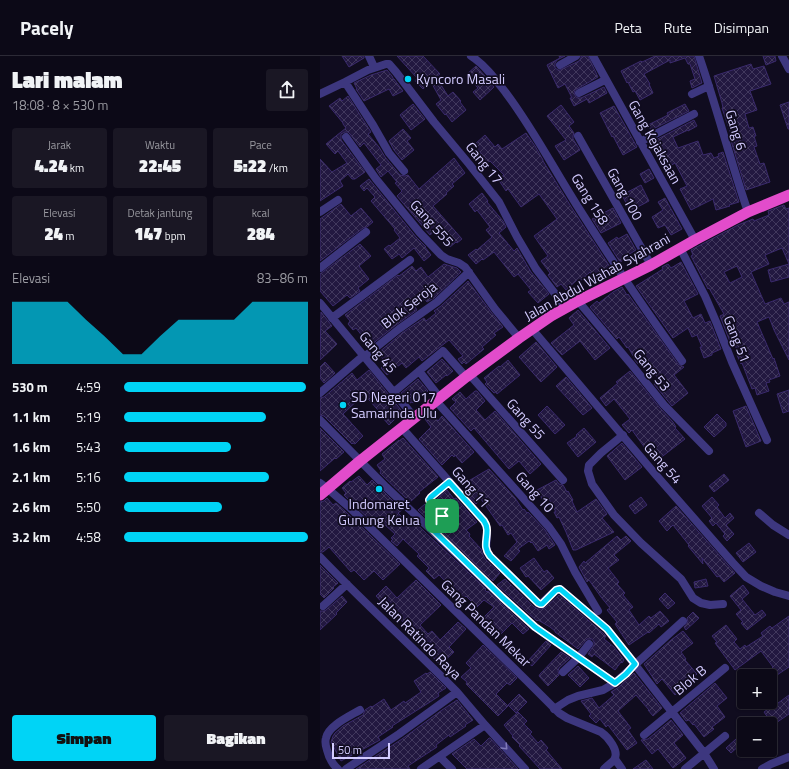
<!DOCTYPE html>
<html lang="id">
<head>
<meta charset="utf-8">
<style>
  body { margin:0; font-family:"Titillium Web",sans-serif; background:#1a1724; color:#f1f3f6; height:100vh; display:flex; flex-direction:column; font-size:15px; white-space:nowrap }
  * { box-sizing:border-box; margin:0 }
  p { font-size:13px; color:#9a9aa1 }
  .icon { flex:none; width:22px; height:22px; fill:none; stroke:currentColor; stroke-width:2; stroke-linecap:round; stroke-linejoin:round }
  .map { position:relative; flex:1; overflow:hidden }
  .details { display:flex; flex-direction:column; background:#0c0917; width:320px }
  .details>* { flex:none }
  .buttons { position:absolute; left:417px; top:613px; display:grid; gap:8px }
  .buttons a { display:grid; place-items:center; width:40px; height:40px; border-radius:4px; background:#0c0917; box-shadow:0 1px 3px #0004,0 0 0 1px #2c2a36; font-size:20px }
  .scale { position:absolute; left:12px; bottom:10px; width:58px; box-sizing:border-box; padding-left:4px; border:2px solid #d3cbff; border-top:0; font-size:11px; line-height:14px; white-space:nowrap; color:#d3cbff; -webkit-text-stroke:3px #100c1f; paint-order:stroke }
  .pin { position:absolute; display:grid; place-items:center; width:34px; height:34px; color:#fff; margin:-17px; border-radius:8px; box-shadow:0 2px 6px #0006 }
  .round { display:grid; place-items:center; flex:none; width:42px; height:42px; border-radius:4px; background:#1a1724 }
  .summary { display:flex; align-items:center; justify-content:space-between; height:68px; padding:0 12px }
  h1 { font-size:22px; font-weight:800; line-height:30px }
  .stats { display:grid; grid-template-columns:repeat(3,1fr); gap:6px; height:68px; padding:4px 12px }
  .stats div { display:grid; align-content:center; border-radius:4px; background:#1a1724; text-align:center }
  .stats b { font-size:17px; font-weight:800 }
  .stats small { font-size:11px; font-weight:400 }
  .stats p { font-size:11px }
  .chart { height:112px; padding:8px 12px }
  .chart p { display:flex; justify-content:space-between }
  .chart svg { width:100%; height:72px; margin-top:4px; fill:#00d4f6; opacity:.7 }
  .cta { display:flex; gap:8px; margin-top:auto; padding:8px 12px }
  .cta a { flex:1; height:46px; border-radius:4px; background:#00d4f6; color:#111; font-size:16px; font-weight:800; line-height:46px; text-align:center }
  .cta a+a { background:#1a1724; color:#f1f3f6 }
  ul { padding:0 12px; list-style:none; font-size:13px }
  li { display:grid; grid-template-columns:64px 48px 1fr; align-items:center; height:30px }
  li i { height:10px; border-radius:5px; background:#00d4f6 }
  header { display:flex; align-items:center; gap:24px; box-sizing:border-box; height:56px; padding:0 20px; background:#0c0917; border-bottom:1px solid #2c2a36 }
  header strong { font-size:19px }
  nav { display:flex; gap:22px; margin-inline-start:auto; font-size:14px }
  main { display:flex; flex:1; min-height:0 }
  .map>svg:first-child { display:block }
  .building { fill:url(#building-cross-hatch); stroke:#3a2a6c; fill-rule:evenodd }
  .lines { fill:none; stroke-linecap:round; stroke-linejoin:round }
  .minor { stroke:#3d377f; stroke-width:8 }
  .trunk { stroke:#e24ccb; stroke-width:11 }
  .oneway { stroke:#807ab9 }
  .route-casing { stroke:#fff; stroke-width:8 }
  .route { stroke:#00d4f6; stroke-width:5 }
  .poi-dot { fill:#00d4f6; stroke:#100c1f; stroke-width:1.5 }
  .labels { text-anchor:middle; stroke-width:3.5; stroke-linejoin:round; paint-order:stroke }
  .poi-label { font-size:14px; fill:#d3cbff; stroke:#100c1f; text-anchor:start }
  .street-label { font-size:14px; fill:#d3cbff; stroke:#100c1f }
</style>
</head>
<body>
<header>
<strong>Pacely</strong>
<nav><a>Peta</a><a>Rute</a><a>Disimpan</a></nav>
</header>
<main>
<section class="details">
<div class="summary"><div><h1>Lari malam</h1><p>18:08 · 8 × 530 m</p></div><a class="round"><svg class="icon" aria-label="share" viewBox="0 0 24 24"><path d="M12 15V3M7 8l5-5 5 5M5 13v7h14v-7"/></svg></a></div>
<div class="stats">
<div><p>Jarak</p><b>4.24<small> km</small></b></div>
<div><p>Waktu</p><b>22:45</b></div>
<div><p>Pace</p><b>5:22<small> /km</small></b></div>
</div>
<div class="stats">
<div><p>Elevasi</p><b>24<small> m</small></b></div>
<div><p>Detak jantung</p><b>147<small> bpm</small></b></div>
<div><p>kcal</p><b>284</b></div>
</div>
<div class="chart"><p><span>Elevasi</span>83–86 m</p>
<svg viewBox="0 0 160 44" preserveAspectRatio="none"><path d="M0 44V6L10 6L20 6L30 6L40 17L50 27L60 38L70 38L80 27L90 17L100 17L110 17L120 17L130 6L140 6L150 6L160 6V44z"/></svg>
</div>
<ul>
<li><b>530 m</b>4:59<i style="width:99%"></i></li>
<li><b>1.1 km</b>5:19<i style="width:77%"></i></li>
<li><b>1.6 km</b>5:43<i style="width:58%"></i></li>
<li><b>2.1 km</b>5:16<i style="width:79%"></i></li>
<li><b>2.6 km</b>5:50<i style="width:53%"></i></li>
<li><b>3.2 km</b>4:58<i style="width:100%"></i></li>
</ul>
<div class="cta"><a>Simpan</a><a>Bagikan</a></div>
</section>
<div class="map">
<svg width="469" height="713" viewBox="0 0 469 713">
  <defs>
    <pattern id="building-cross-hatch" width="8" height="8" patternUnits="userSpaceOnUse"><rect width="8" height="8" fill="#221840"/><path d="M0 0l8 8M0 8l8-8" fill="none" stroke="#41385d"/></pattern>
  </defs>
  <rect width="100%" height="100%" fill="#100c1f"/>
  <!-- building -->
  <path class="building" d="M22 0H44V2L29 11Z
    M77 0H103L120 18 116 21 128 40 133 36 141 45 140 46 146 54 132 66 126 58 125 59 116 48 121 44 111 26 103 33 95 25 97 22Z
    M239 0H245L237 4 235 7V12L238 14H240L259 5 261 2V0H268L278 21 255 34 254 37 256 41 258 42H261L284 31 287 37 269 47 267 43 254 50 250 42H252L245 28 238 32 227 9 240 2Z
    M335 0H374L382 27 372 32 370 25 375 23 370 8H368L365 2 350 7V4L324 18 330 28H329L333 37 320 44 315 35 313 36 308 26 307 27 301 15 321 5 322 6Z
    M443 0H455L456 5 446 9Z
    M431 8 433 13 444 10 451 28 430 35 437 54 425 58 429 72 433 71 436 80H434L437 90 434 91 440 108 444 107 450 126 426 134 412 88 410 78H411L402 52H403L402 47 394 20Z
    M156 10 165 20 174 31 160 44 153 36 158 32 146 19Z
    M67 14 72 20 74 24V23L83 35 73 40 69 33 44 45 36 33H37L34 27 51 19Z
    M28 40 51 76 48 78 59 91 65 101 80 119 85 120 88 119 99 133 134 102 145 117 132 128 134 130 126 137 127 138 113 150 142 183 137 187 136 186 130 191 124 184 123 185 115 175 110 179 77 140 82 135 75 127 77 126 68 115 61 121 56 113 61 109 44 87 40 91 30 78 28 76H25L21 78V84L45 116 35 123H32L28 118 20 125 23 130 0 145V103L12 116 27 107 18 95 15 98 6 88 26 72 23 68V67L9 50 20 42 22 45Z
    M469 46V73H468L460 49Z
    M93 48 105 63 91 74 80 59Z
    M365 48 369 55 331 74 328 69 348 59 347 57Z
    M241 49 254 66 249 70 254 77 253 80V83L260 94 244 104 235 90 246 84 227 60Z
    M294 50 317 91 303 99 293 80 292 81 280 57Z
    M374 64 377 70 368 75V74L353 81 358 92 378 85 383 99 391 97 394 102 399 100 398 98 403 96 419 146 409 149 410 150 396 154 393 143 371 154 360 133 367 130 355 107 348 111 337 89 332 92 330 87Z
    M83 73 91 82 87 85 94 94 82 104 74 94 69 85Z
    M206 77 215 90 223 104V105L250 149 292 214 276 225 270 216 259 226 257 224 246 234 241 228 237 231 228 219 230 217 221 205 228 200 214 180 237 163 219 138 201 151 188 133 186 135 178 123 184 119 170 105 167 107 162 102 163 100 154 89 165 79 175 91 178 88 182 93Z
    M329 113 334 122 325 127 320 118Z
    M49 123 96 181 106 191H105L111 199 104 205 94 192 82 202 79 198 72 203 64 193 69 189 70 190 80 182 74 174 75 173 51 145 55 141 47 132 44 135 40 130Z
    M321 129 329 145 310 155 302 139Z
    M162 137 168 145 167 146 183 165 186 171 179 177 194 195 197 192 211 216 229 238 218 247 208 236 211 234 198 218 194 221 174 196 163 204 162 203 156 208 148 199 156 193 157 194 172 181 166 174 170 171 157 154 155 156 149 148Z
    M345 142 362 173 351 179 345 169 338 172 332 161 343 154 338 146Z
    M21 148 31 160 41 152 53 166 47 171 43 172 0 205V163Z
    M464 149 466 153 469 152V208L462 192 445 199 449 208 431 216 445 248 461 242 464 248 469 246V304L454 274 449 261 437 266 453 303 454 302 460 320 449 324 450 326 446 327 449 335 437 339 435 332 432 333 422 307 421 308 417 299 419 298 414 287 411 288 400 260 404 258 389 232 388 233 371 200 373 199 371 194 418 169 433 163 434 165 449 159 448 155ZM417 210 422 221 410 227 404 216Z
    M293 152 301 167 281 177 272 163Z
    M307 178 316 194 308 199 309 201 300 206 288 187 297 181 298 183Z
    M40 188 51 200 39 210 49 223 38 232 40 235 30 242 27 239 13 250 0 235V218Z
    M361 206 378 238 364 245 373 262 381 258 385 267 390 265 401 293 392 297V299L384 302 380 291H382L377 279 372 281 368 272 353 282 316 230 343 213 342 211 348 208 351 212Z
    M124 208 137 212 141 216 114 242 107 246 105 243 95 251 97 254 76 269 51 289 50 288 49 289 36 272 33 274 28 268 30 265 25 259 78 219 79 220 92 210 96 215 101 211 108 221Z
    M469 208V221L451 226 448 214Z
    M148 225 171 256 183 271 174 277 176 279 162 291 164 293 146 308 144 306 142 308 138 303 143 300 129 284 102 305 99 301 86 312 82 307 67 319 61 312 66 307 58 297 82 277 104 262 106 265 116 257 114 255 121 250Z
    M302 231 307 239 308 238 358 308 364 311 354 319 368 337 352 350 334 328 339 323 335 318 338 316 325 303 318 308 314 303H315L308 291 307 292 299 281 297 283 270 251 277 245 279 247 293 236Z
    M258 254 290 292 275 304 260 285 242 299 231 287 254 269 249 262Z
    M1 256 12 270 5 275 17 288 0 304Z
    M216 286 237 311 221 326 199 301Z
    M122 303 133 315 127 320 126 319 116 327 107 316Z
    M188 304 200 319 177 338 176 336 174 337 165 328 167 326 164 322 179 310 180 311Z
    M5 306 15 317 4 327 0 322V311Z
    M49 314 81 354 75 359 77 361 69 369 62 361 63 360 44 338 23 358 43 380 35 388 33 387 32 388 4 360 0 359V342L4 341 32 317 37 324Z
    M310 315 340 352 353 366 356 371 355 372 365 383 339 403 328 389 325 392 312 374 309 377 302 369 310 363 294 343 286 350 280 342 298 327 296 326Z
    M246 321 272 352 263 359 236 330Z
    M98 323 108 335 93 347 92 346 90 347 81 337Z
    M469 334V355L463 357 457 338Z
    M155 335H157L165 345 156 354 165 364 175 355 221 408 210 418 199 405 189 413 154 372 151 375 130 352 136 346 132 343 140 336 146 343Z
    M227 350 245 369 235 378 218 359Z
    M426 350 441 385 426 391 413 355Z
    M112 357 118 365 122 360 154 396 142 407 135 399 134 401 132 399 122 409 99 383 111 371 105 363Z
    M397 358 406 367V370L394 381 384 371Z
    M0 372 24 396 16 403 15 402 0 415Z
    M264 372 276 386 258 401 247 387 257 380 256 379Z
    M83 382 118 421 99 436 100 437 90 446 60 417 61 415 57 409 65 403 62 398 79 384V385Z
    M302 387 322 411 305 424 287 400Z
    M169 413 195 442 203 454 204 453 207 457 208 456 225 474 235 489 229 493 227 489 218 495 212 486 211 487 209 485 198 493 200 495 191 505 184 500 197 486 191 477 188 479 182 469 180 470 161 443 156 448 146 437 150 433 145 427Z
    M404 418 409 424 394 436 389 430Z
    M39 420 47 429 52 424 82 454 78 457 85 464 89 461 166 533 165 534 167 536 168 535 209 573 203 578 192 567 179 580 162 563 174 551 164 544 157 551 146 540 143 543 119 519 114 523 106 515 109 512 97 500 99 498 83 483 77 490 71 485 73 483 71 482 75 478 63 467 60 470 55 465 53 467 24 439 26 437 22 432 30 425 31 426Z
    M236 424 239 428 243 429 247 436 248 435 253 444 252 445 257 456 276 443 287 458 282 462 294 476 256 494H253L246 476 239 461 237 462 234 456H236L229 443 224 446 217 434Z
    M127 434 134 443 136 442 157 466 146 474 150 478 149 480 161 493 163 499 165 503 180 517 173 525 120 474 126 466 128 461 126 457 116 444Z
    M321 441 327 449 315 458 309 450Z
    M392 441 399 449 397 451 405 462 410 457 414 462 406 469 414 478 407 485 403 480 405 478 396 467 393 470 389 465 392 462 382 450Z
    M7 442 13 449 16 447 25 455 80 508 63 524 54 515 44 524 34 514 31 516 9 491 3 496H0V446L4 445Z
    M105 448 109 455 116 462 112 467 98 454Z
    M356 450 415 517 404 526 399 520 397 521 382 502 383 508 368 490 369 489 353 469 347 475 339 465Z
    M297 480 301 484 306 480 311 485 294 499 299 504 288 512 299 526 297 528 305 537 303 539 313 551 309 554 319 569 329 560 331 562 340 555 349 565 341 571 339 568 329 577 328 576 309 589 295 568 297 566 287 554 290 552 281 541 269 524 267 526 259 511 264 505 265 507Z
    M429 487 436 496 423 506 416 497Z
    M214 502 224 516 227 514 234 522 221 534 208 520 206 521 200 512Z
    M0 509 18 527 13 531 14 532 4 542 0 538Z
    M185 523 214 551 218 553H220L225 552 239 539 283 577 286 580 284 583 294 591 304 604 302 607 301 606 295 614 274 598 272 601 268 598 274 589V586L272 583H267L258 593 235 576V575L230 571 218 564 217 565 177 529Z
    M386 523 388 530 375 532 374 526Z
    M96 524 121 549 100 569 108 578 112 575 120 584 138 566 146 573 129 591 134 596 120 609 110 598 111 596 100 586 101 585 79 562 77 564 67 554 68 553 56 540 66 530 77 542Z
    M423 529 429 537 422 543 435 559 442 554 446 559 427 574 421 567 423 566 416 558 421 554 410 540Z
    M345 537 355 547 348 553 339 543Z
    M22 540 27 546 16 557 17 558 0 574V555H4L6 554Z
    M373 556 379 562 366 574 364 571 368 566 367 562Z
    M469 560V611L457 619 452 612 453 611 441 595 415 614 395 587 397 586 392 580 406 569 417 583 414 586 420 593 425 589 426 591 443 580 441 577 450 570 452 572Z
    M363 575 373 587 361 596 366 603 365 604 377 618 364 629 365 630 355 639 342 623 337 628 324 608 351 584Z
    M226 585 231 589 212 610 207 606Z
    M163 589 197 622 190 629 187 627 176 638 188 650 178 660 146 628 147 626 141 621 151 612 146 607Z
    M241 596 250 602 239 612 238 615 239 619 228 630 219 620 220 618Z
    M258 610 269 622 260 631 248 619Z
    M110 616 126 632 118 637 119 640 110 646 72 670 73 671 58 681 60 684 21 705 11 686 13 680 15 677 23 670 43 659 45 654 51 650 52 651 64 643 71 654 84 645 85 647 101 636 94 625 106 617 107 618Z
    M314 617 342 652 333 660 328 654H329L316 639 298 655 311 672 308 674 317 687 307 694 288 669 286 671 280 663 276 667 269 660 271 658 261 645 272 642 279 652 294 639 291 636 299 631Z
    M395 627 407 642 397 650 405 661 392 671 394 673 384 681 374 668 373 669 369 664 366 665 360 657Z
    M199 638 207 646 196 657 188 649Z
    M469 639V658L453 669 444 656 453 649 454 650Z
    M137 644 153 664 145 669 146 670 130 681 129 679 116 689 117 691 88 710 90 713H36L82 683 122 654Z
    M198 656 207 665 204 668 212 676 210 678 218 687 221 684 228 692 226 694 242 713H220L199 690 200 689 192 681 193 680 184 669Z
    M351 664 363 679 354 687 366 702 353 712 338 693 332 698 321 684 328 683Z
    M169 682H170L198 713H147L132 698 154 683 161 690Z
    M416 683 421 688 411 697 406 692Z
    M326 704 333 713H313Z"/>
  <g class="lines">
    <!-- minor -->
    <path class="minor" d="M49 0 54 11
      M151 0C165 9 176 24 186 37 216 77 238 121 265 162 296 211 328 258 362 305
      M273 0 375 184
      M379 0C397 52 410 104 428 156
      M462 0 469 13
      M240 9 256 0
      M25 26 53 69 69 97 84 115
      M259 37 285 24
      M0 38 25 26 48 14 66 8H69L76 16 114 66 149 108 179 146 197 181 216 213 246 252
      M372 38 389 30
      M258 80 331 209
      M26 81 56 123 100 177 121 199 127 203 139 207 145 211 175 253 199 282
      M320 86 374 58
      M0 156 18 144
      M360 192 385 240 397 268 412 306 447 384
      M0 212 46 176
      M258 245 311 308 344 349 389 395
      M0 247 95 362
      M12 262 90 204
      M212 273 336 419 413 507 426 521 441 530 455 536 469 540
      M44 301 79 273 117 246 149 216
      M99 315 120 342
      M150 319 243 424
      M74 336 123 295 146 321
      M0 337 43 300
      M116 345 229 471 241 488 255 516 278 555
      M0 364 66 431 182 541 215 571 295 627
      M82 372 164 465C165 468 167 471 167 474 168 485 163 491 170 500L218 547 220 548 222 547 236 534 240 533 287 573 384 697 394 713
      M303 379 281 397 269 409 268 415 272 428 294 459 321 487 361 523 373 542 381 547 390 549 403 548
      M0 427 8 433 29 451 207 625 239 657 247 662 281 676C288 681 300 695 294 704 291 707 287 710 284 713
      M439 457 453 469 469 479
      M113 474 122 463V461L113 451 109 444 111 441 129 426
      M0 501C44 547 92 590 137 636L79 678 26 713
      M3 550 27 528
      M243 616 258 602 269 588
      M137 636 165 669 205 713
      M234 653 248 644 258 640 283 634 295 627 363 565
      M324 679 405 612
      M120 701 132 713
      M295 703 302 713
      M18 713C12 708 9 702 7 694 6 691 5 685 6 682 8 670 30 660 40 654
      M101 713 165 669
      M365 713 405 680
      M442 713 451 708 469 701"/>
    <!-- trunk -->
    <path class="trunk" d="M0 439 40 405 146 321 199 282 231 260 258 245 331 209 375 184 428 156 469 139"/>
  </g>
  <!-- one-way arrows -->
  <defs><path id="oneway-chevron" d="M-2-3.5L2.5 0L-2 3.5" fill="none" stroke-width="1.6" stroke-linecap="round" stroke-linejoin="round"/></defs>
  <use class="oneway" href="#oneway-chevron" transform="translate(185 691) rotate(47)"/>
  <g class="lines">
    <!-- route casing -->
    <g class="route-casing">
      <path id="route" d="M129 426 164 465C166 468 167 471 167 474 167 485 163 491 170 500L218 547 220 548H222L236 534 240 533 287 573 315 608 306 618 295 627 215 571 182 541 113 474 122 463V461L113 451 109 444 111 441Z"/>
    </g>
    <!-- route -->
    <use href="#route" class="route"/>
  </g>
  <!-- markers -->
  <g class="poi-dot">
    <circle cx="88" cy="23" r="4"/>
    <circle cx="23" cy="349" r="4"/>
    <circle cx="59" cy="433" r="4"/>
  </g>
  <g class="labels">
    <!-- poi labels -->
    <g class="poi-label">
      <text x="96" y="28">Kyncoro Masali</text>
      <text x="31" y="346">SD Negeri 017<tspan x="31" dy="16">Samarinda Ulu</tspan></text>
      <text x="59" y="453" text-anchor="middle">Indomaret<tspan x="59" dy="16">Gunung Kelua</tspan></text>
    </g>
    <!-- street labels -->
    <g class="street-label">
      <text transform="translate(416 74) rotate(73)" y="5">Gang 6</text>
      <text transform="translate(335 86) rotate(61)" y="5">Gang Kejaksaan</text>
      <text transform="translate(164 107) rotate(51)" y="5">Gang 17</text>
      <text transform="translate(305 138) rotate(61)" y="5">Gang 100</text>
      <text transform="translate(270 143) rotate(58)" y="5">Gang 158</text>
      <text transform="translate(112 167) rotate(48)" y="5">Gang 555</text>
      <text transform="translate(277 221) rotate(-29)" y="5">Jalan Abdul Wahab Syahrani</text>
      <text transform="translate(89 249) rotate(-38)" y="5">Blok Seroja</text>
      <text transform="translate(417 283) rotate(68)" y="5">Gang 51</text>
      <text transform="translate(58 296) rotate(50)" y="5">Gang 45</text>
      <text transform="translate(332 314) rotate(51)" y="5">Gang 53</text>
      <text transform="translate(206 363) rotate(48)" y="5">Gang 55</text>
      <text transform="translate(343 407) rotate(49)" y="5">Gang 54</text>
      <text transform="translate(151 431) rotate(49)" y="5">Gang 11</text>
      <text transform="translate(215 436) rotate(48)" y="5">Gang 10</text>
      <text transform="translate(166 567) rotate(44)" y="5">Gang Pandan Mekar</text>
      <text transform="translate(100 582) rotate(45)" y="5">Jalan Ratindo Raya</text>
      <text transform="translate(370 624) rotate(-40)" y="5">Blok B</text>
    </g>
  </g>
</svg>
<div class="buttons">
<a>+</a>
<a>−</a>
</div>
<div class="scale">50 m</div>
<div class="pin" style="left:122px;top:460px;background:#1e9e55"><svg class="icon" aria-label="arrive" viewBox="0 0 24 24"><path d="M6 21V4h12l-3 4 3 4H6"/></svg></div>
</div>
</main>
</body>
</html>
